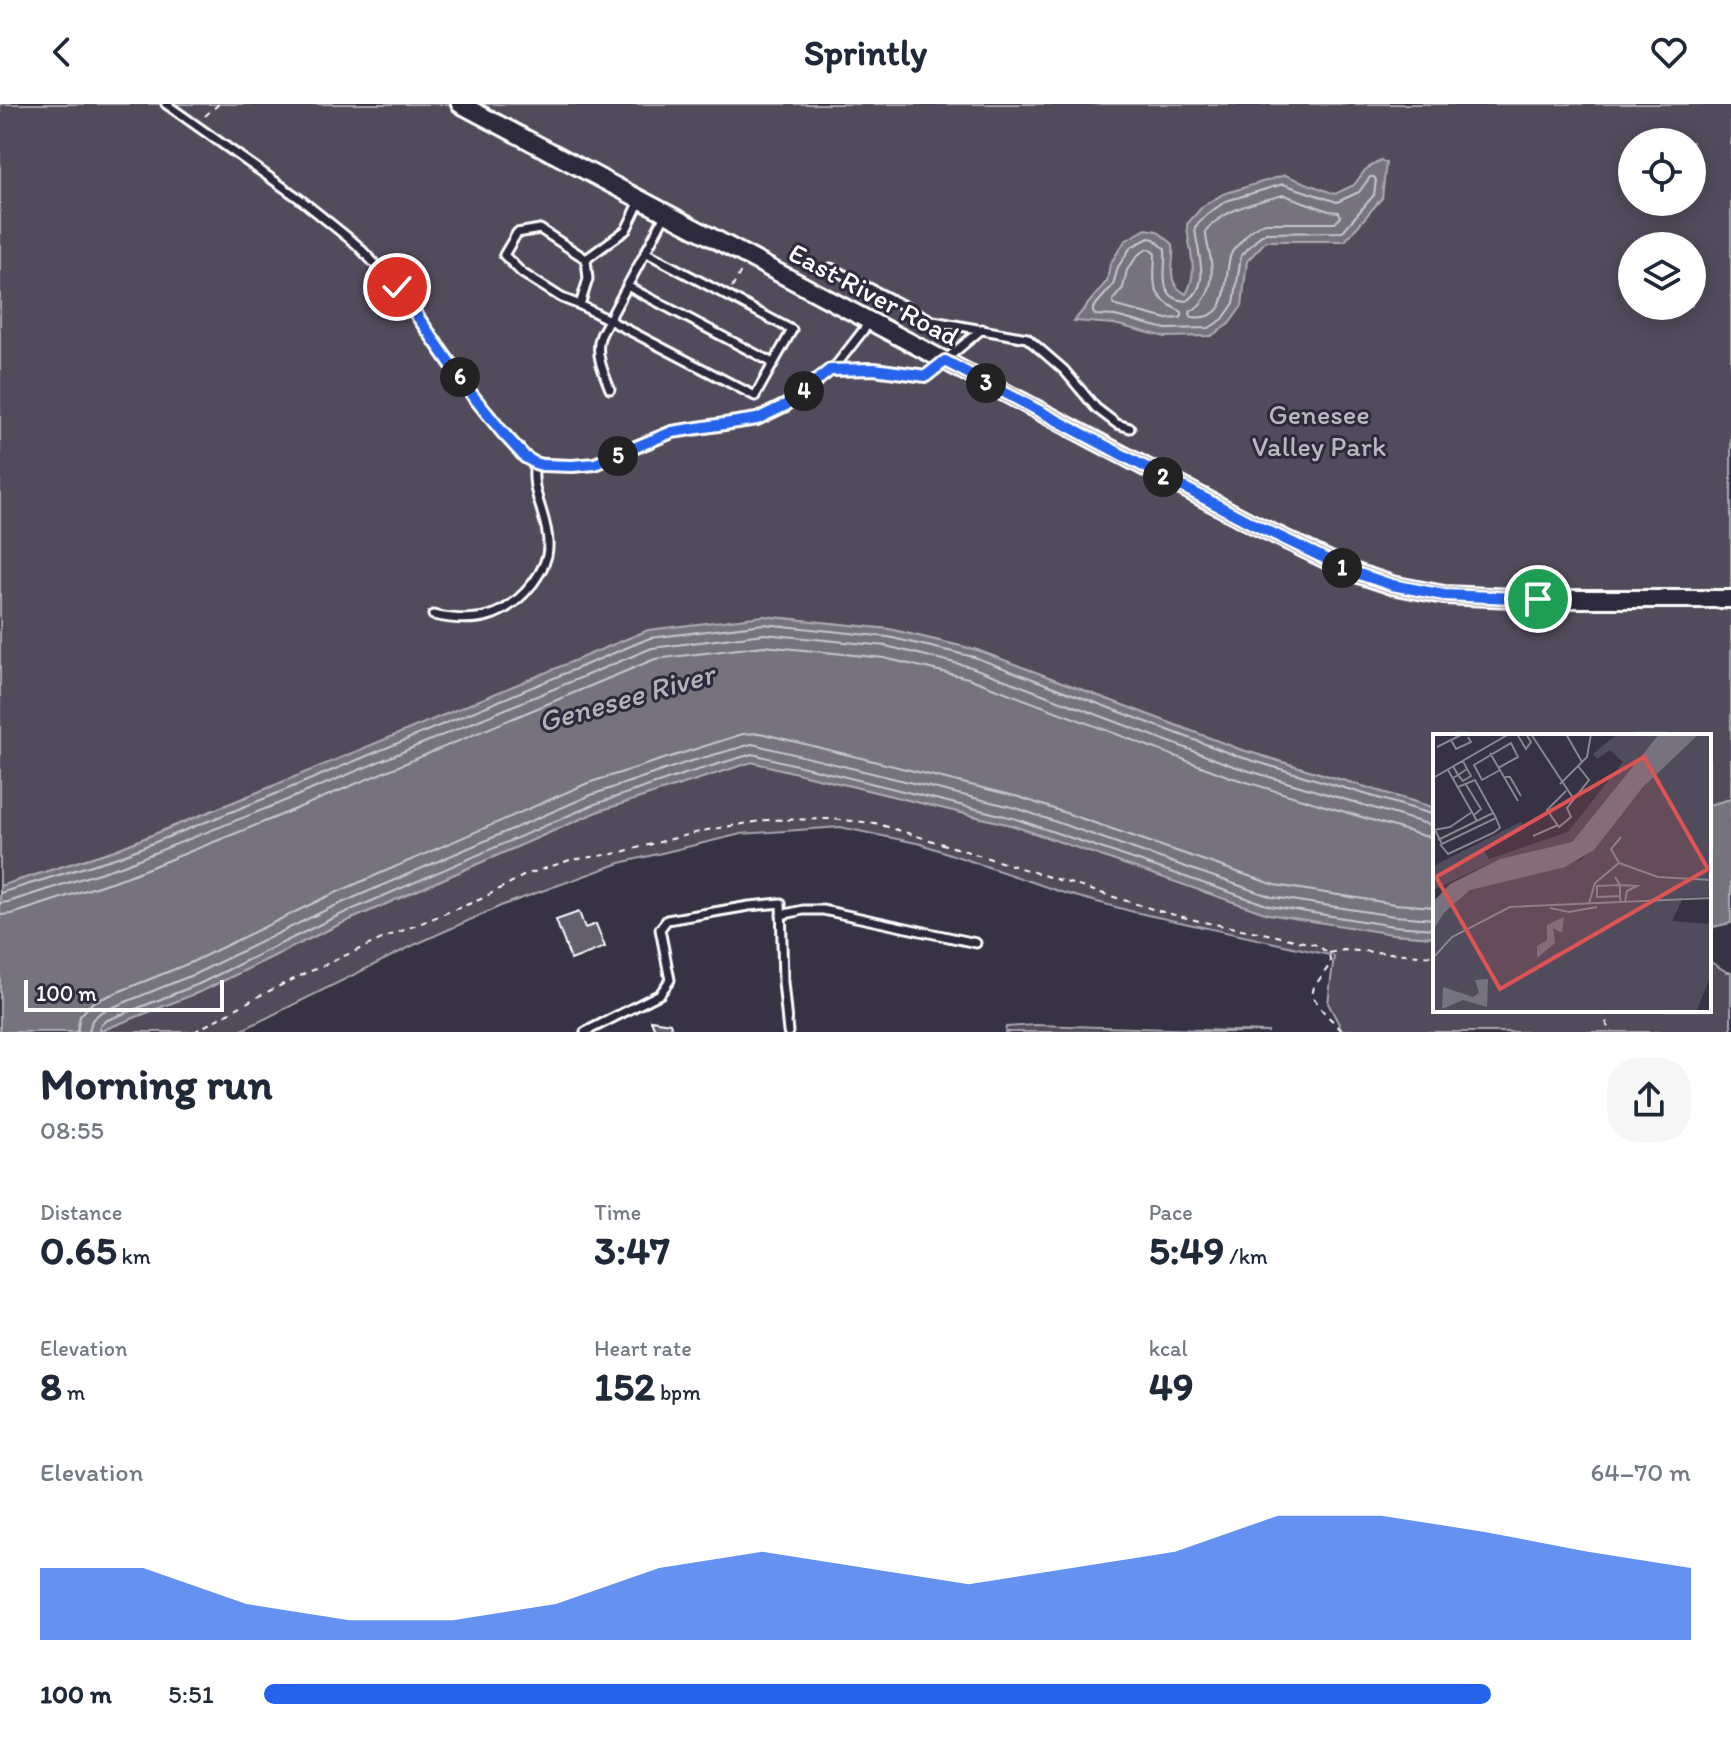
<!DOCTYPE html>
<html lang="en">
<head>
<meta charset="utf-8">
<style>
  body { margin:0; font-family:Itim,sans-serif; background:#f6f6f7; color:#1f2937; height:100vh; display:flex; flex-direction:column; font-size:30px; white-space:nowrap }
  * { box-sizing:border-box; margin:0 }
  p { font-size:26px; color:#747a83 }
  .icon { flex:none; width:44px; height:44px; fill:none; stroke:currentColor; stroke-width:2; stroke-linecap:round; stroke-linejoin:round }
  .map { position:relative; height:928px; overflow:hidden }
  .panel { display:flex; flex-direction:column; background:#fff; flex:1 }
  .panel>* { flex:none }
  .controls { position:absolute; left:1618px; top:24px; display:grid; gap:16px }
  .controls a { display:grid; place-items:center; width:88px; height:88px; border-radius:50%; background:#fff; box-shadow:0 4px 20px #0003; font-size:40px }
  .scale { position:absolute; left:24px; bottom:20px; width:200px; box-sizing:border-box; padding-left:8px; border:4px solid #fff; border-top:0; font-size:22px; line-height:28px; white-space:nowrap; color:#fff; -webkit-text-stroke:6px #2f2a3d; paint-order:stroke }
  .pin { position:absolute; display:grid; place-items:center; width:68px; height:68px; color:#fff; margin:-34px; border:4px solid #fff; border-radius:50%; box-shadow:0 2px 8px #0007 }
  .km { position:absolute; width:40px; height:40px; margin:-20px; border-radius:50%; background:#222; color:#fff; font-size:22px; line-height:40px; text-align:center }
  .round { display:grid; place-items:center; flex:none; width:84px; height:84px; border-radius:32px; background:#f6f6f7 }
  .headline { display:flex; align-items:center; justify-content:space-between; height:136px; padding:0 40px }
  h1 { font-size:44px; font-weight:700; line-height:60px }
  .metrics { display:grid; grid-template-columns:repeat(3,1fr); gap:12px; height:136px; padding:8px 40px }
  .metrics div { display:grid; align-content:center }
  .metrics b { font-size:40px; font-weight:700 }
  .metrics small { font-size:22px; font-weight:400 }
  .metrics p { font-size:22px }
  .chart { height:224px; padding:16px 40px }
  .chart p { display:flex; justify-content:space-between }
  .chart svg { width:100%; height:144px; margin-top:8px; fill:#2563eb; opacity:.7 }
  ul { padding:0 40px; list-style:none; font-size:26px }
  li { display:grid; grid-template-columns:128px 96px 1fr; align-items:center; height:60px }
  li i { height:20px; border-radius:10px; background:#2563eb }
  header { display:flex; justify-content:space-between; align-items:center; height:104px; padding:0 40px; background:#fff; font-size:36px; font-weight:700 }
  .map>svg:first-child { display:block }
  .green { fill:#514c5c; stroke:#a8a6ae; stroke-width:2; fill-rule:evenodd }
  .water { fill:#76737f; stroke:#adabb2; stroke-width:2 }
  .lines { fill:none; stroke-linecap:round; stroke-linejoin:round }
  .shore { stroke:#c8c7cc; stroke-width:2 }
  .building { fill:#635f6d; stroke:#fff; stroke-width:2 }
  .service-casing { stroke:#fff; stroke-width:13 }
  .tertiary-casing { stroke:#fff; stroke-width:22 }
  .path { stroke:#fff; stroke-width:2; stroke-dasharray:6 6; stroke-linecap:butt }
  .service { stroke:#2f2a3d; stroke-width:7 }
  .tertiary { stroke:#2f2a3d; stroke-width:16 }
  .route-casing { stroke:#fff; stroke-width:16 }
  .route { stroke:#2563eb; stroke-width:10 }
  .labels { text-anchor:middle; stroke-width:6; stroke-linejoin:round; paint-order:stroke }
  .street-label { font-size:28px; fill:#fff; stroke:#2f2a3d }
  .park-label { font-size:28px; fill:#b9b7be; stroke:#2f2a3d }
  .water-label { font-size:30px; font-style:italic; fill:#b4b2b9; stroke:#2f2a3d }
  .inset-road { fill:none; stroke:#87858f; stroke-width:2 }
  .view { fill:#de5353; fill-opacity:0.15; stroke:#de5353; stroke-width:4 }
  .inset-edge { fill:none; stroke:#fff; stroke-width:4 }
</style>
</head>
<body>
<header><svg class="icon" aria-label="back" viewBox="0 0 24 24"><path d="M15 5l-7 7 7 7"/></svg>Sprintly<svg class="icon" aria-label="heart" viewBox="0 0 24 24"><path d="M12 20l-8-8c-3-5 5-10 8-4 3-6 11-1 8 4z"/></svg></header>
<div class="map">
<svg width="1731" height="928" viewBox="0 0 1731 928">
  <rect width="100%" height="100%" fill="#373345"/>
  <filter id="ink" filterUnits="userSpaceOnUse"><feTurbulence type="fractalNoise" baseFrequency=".0125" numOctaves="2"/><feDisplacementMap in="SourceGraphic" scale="16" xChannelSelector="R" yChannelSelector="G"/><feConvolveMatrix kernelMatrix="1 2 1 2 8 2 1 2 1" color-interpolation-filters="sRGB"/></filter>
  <g filter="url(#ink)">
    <!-- green -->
    <path class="green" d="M0 0H1731V695L1709 701V632H1435V704L1239 645 977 546 889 525 763 512 263 686 115 746 0 782ZM1632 38H1692V98H1632ZM1632 142H1692V202H1632Z
      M752 658 1011 721 1392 830 1435 833V906H1709V857L1727 868H1731V928H1404L1342 926 1328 899 1334 852 1134 808 1064 789 921 740 840 723 741 730 620 759 503 801 412 842 238 928H98L202 887 338 821 599 707Z
      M1035 921 1269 928H1005L1006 923Z"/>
    <!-- water -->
    <path class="water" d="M1381 56 1386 59 1382 94 1345 137H1266L1247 157 1242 202 1229 220 1211 232 1165 233 1114 220 1074 217 1107 177 1110 160 1125 137 1146 125 1157 127 1173 140C1175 162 1164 178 1186 190 1200 165 1188 147 1187 120L1203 102 1223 90 1285 71 1335 90 1354 81 1365 66Z
      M763 512 889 525 977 546 1239 645 1435 704V833L1392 830 1268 810 1011 721 752 658 599 707 338 821 202 887 98 928H0V782L115 746 263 686 648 526Z
      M1731 695V819L1709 824V701Z"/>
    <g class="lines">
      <!-- shore -->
      <path class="shore" d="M1370 73H1374L1376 76 1374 91 1342 128 1266 129 1260 132 1241 152 1234 199 1223 215 1209 224 1166 225 1115 212 1095 211 1093 208V204L1113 181 1118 163 1131 143 1149 134 1154 135 1165 145C1167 166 1155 194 1187 197 1213 181 1196 147 1195 123L1209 109 1226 97 1283 80 1337 98 1359 88Z
        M1284 91 1329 107 1339 108 1341 113 1335 119H1266C1256 121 1252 125 1245 133 1240 139 1232 145 1230 153 1223 179 1232 218 1191 213L1190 208C1208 198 1214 178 1211 158 1210 146 1205 137 1206 126 1227 104 1256 98 1284 91Z
        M1147 145 1151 146 1155 150C1154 182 1149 192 1182 208V212L1180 214 1167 215 1116 202 1113 200V196L1123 184 1127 166 1138 151Z
        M0 789 118 753 266 694 650 534 764 520 888 533 974 553 1237 652 1435 711
        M0 799 8 798 121 762 270 703 652 544 764 530 886 542 971 563 1233 662 1427 720 1435 721
        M0 811 12 810 126 773 274 714 655 555 764 542 884 554 968 574 1230 673 1424 732 1435 733
        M77 928 80 912 93 898 190 859 326 793 588 679 743 630 760 629 1019 693 1275 781 1395 800 1435 803
        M89 928 92 916 101 908 195 870 330 804 591 691 685 659 752 640 1016 704 1272 793 1394 812 1435 815
        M99 928 100 922 105 917 199 880 335 813 595 700 688 669 752 650 1013 714 1270 802 1393 822 1435 825"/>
    </g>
    <!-- building -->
    <path class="building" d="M579 808 585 824 596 820 605 843 571 856 556 816Z
      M651 916 670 919 673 928H656Z"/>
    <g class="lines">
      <!-- service casing -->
      <g class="service-casing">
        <path id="service" d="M166 0 300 95 356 140 397 183 473 292 502 328 525 353 535 359 572 362 595 360 672 328 757 315 786 301 837 260 869 219
          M645 148 792 226 755 292 609 216C628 180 648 145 666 109
          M831 164 933 217 1027 234 1064 266 1096 304 1117 320 1130 324
          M627 182 773 259
          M580 201 588 175 586 155
          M830 266 874 265 926 272 982 225
          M610 285C604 270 595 250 600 234 602 228 606 222 609 216L580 201 562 194 522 169 504 151 517 129 540 125 586 155 626 126 640 97
          M433 511C475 520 505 515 533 479 542 467 549 454 548 439 548 412 529 387 535 359
          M781 811 803 806H823L976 839
          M585 928 660 890 670 876 660 825 667 816 749 802 781 799 783 878 788 928"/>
      </g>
      <!-- tertiary casing -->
      <g class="tertiary-casing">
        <path id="tertiary" d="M460 0 1251 419 1353 468 1392 481 1444 491 1538 495H1731"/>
      </g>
      <!-- path -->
      <path class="path" d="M205 12 219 0
        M732 184 742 165
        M1329 849 1344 846 1435 852
        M1603 906 1609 928
        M194 928 259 892 300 872 384 834 481 795 525 771 570 756 613 750 707 726 767 716 830 715 875 719 1159 807 1203 818 1263 829 1317 841 1328 849 1331 859 1314 883 1312 891 1322 906 1343 928"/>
      <!-- service -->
      <use href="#service" class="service"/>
      <!-- tertiary -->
      <use href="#tertiary" class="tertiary"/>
    </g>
  </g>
  <g class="lines" filter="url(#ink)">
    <!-- route casing -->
    <g class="route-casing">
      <path id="route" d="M397 183 473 292 502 328 525 353 535 359 542 361 572 362 595 360 672 328 757 315 786 301 830 266 874 265 926 272 945 257 1251 419 1353 468 1392 481 1444 491 1538 495"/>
    </g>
    <!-- route -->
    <use href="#route" class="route"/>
  </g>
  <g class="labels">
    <!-- street labels -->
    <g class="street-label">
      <text transform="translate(874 190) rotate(28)" y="10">East River Road</text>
    </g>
    <!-- park labels -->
    <g class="park-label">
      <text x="1319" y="320">Genesee<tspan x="1319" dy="32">Valley Park</tspan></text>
    </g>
    <!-- water labels -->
    <g class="water-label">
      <text transform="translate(626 594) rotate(-16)" y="10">Genesee River</text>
    </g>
  </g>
  <!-- overview -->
  <g transform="translate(1433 630)">
    <rect width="278" height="278" fill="#373345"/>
    <path d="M184 0H226L139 108 67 125 0 156V134L6 129 88 88 90 94 50 116 56 125 135 98 190 28 177 16 164 25 160 20ZM266 0H278V162L250 164 239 187 278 190V241L263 278H0V197L11 179 37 156 54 150 148 126 226 35Z" fill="#514c5c"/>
    <path d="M226 0H266L210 53 161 116 132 133 37 156 11 179 0 197V168L17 150 67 125 139 108ZM131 183 129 199 120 194 122 209 104 224V212L114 206V191ZM55 245 54 273 30 266 9 275 10 253 40 263 46 259 42 246Z" fill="#76737f"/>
    <path class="inset-road" d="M84 0 93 15 98 8 93 0M98 0 140 64M133 0 149 28M18 6 23 15 38 8 35 3M4 13 30 0M57 19 85 67M20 32 25 41 34 35 30 27M65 34 85 23 78 9 41 31 49 46 67 36M15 36 44 87M71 43H77L88 62M0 44 76 0M20 44 25 41 30 47 38 42 34 35M32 49 48 75 41 81M127 50 154 23 158 0M133 57 114 76 126 93 138 83 134 74 156 46 145 32M1 96 17 93 39 78M2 96 9 110 63 84 42 46 25 53M100 102 125 91M5 106 60 79M7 110 15 120 60 99 67 94 63 84M186 129 178 115 188 103M182 143 187 151 204 152 194 157 192 168M187 162 164 163V152L187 151V164L188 168M156 169 162 149 186 129 225 143 278 146M117 174 136 178 164 173M0 224 19 203 77 173 278 164"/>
    <path class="view" d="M211 23 275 135 67 255 3 143Z"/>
    <rect width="278" height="278" class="inset-edge"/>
  </g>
</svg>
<div class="controls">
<a><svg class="icon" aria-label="locate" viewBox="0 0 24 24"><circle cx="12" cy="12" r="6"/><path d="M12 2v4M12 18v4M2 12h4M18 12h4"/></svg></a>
<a><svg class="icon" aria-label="layers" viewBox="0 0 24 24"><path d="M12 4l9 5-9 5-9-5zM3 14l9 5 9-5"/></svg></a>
</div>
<div class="scale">100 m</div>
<div class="pin" style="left:1538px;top:495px;background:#1e9e55"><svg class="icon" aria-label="arrive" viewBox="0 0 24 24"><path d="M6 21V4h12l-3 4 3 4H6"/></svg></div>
<div class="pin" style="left:397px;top:183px;background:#d93025"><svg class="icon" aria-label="check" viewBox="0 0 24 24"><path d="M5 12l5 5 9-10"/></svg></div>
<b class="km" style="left:1342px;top:464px">1</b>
<b class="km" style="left:1163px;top:373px">2</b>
<b class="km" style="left:986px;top:279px">3</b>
<b class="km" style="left:804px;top:287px">4</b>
<b class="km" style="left:618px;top:352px">5</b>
<b class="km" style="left:460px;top:273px">6</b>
</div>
<section class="panel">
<div class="headline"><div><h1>Morning run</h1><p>08:55</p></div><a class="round"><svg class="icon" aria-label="share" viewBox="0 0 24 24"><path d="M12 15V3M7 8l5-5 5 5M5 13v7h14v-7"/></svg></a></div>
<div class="metrics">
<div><p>Distance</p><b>0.65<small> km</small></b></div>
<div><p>Time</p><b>3:47</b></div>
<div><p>Pace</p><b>5:49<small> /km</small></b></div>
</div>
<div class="metrics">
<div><p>Elevation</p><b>8<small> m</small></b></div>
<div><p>Heart rate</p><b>152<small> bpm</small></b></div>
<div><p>kcal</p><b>49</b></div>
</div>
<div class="chart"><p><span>Elevation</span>64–70 m</p>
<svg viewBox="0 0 160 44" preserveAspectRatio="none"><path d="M0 44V22L10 22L20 33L30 38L40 38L50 33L60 22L70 17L80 22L90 27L100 22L110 17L120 6L130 6L140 11L150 17L160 22V44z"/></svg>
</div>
<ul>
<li><b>100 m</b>5:51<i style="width:86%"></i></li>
</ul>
</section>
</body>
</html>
